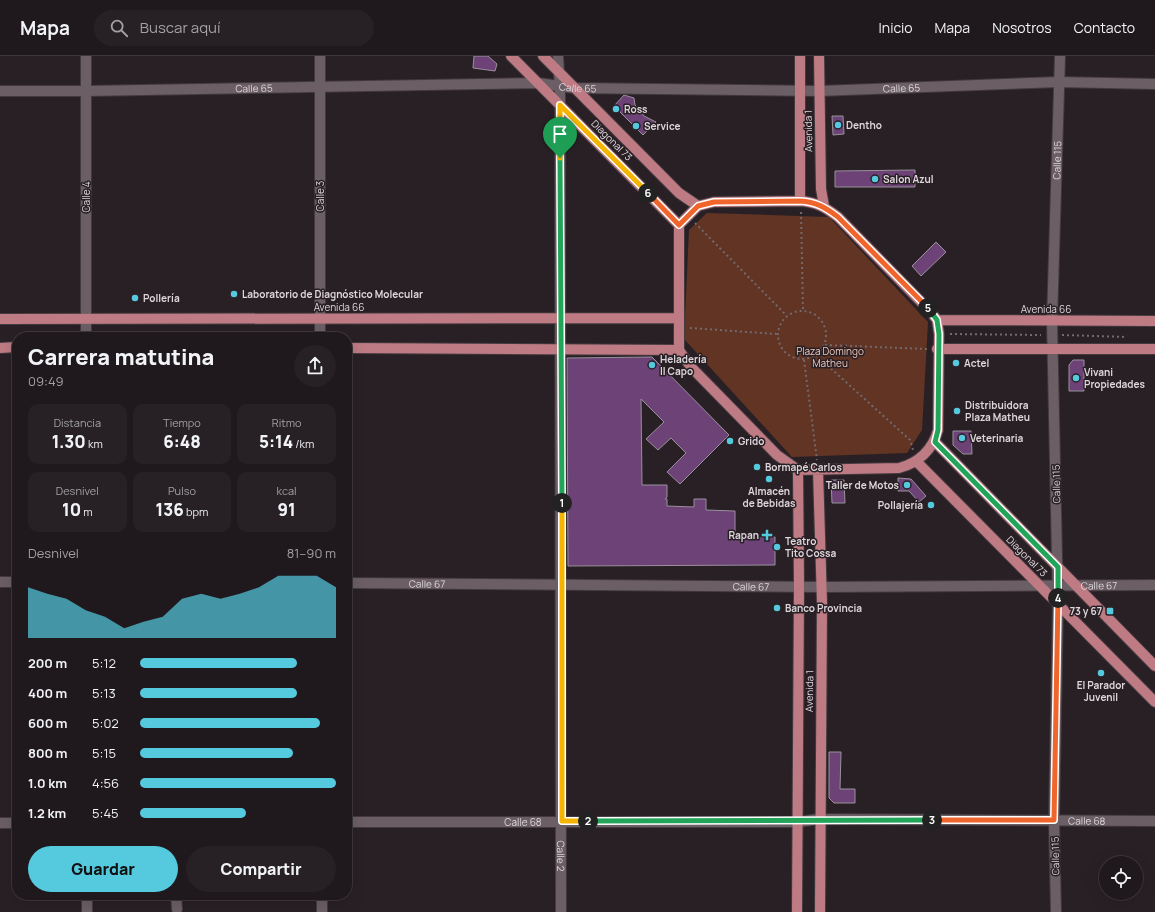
<!DOCTYPE html>
<html lang="es">
<head>
<meta charset="utf-8">
<style>
  body { margin:0; font-family:Manrope,sans-serif; background:#272125; color:#f1f3f6; height:100vh; display:flex; flex-direction:column; font-size:15px; white-space:nowrap }
  * { box-sizing:border-box; margin:0 }
  p { font-size:13px; color:#a1a0a3 }
  .icon { flex:none; width:22px; height:22px; fill:none; stroke:currentColor; stroke-width:2; stroke-linecap:round; stroke-linejoin:round }
  .map { position:relative; flex:1; overflow:hidden }
  .sheet { position:absolute; left:12px; top:276px; width:340px; height:568px; display:flex; flex-direction:column; background:#1f181c; border-radius:16px; box-shadow:0 4px 16px #0002,0 0 0 1px #3c373b }
  .sheet>* { flex:none }
  .buttons { position:absolute; left:1099px; top:800px; display:grid; gap:8px }
  .buttons a { display:grid; place-items:center; width:44px; height:44px; border-radius:50%; background:#1f181c; box-shadow:0 4px 16px #0002,0 0 0 1px #3c373b; font-size:20px }
  .pin { position:absolute; display:grid; place-items:center; width:34px; height:34px; color:#fff; margin:-41px -17px; border-radius:50% 50% 50% 0; rotate:-45deg; box-shadow:0 0 4px #0007 }
  .pin .icon { rotate:45deg }
  .km { position:absolute; width:20px; height:20px; margin:-10px; border-radius:50%; background:#222; color:#fff; font-size:11px; line-height:20px; text-align:center }
  .round { display:grid; place-items:center; flex:none; width:42px; height:42px; border-radius:21px; background:#272125 }
  .head { display:flex; align-items:center; justify-content:space-between; height:68px; padding:0 16px }
  h1 { font-size:22px; font-weight:800; line-height:30px }
  .figures { display:grid; grid-template-columns:repeat(3,1fr); gap:6px; height:68px; padding:4px 16px }
  .figures div { display:grid; align-content:center; border-radius:10px; background:#272125; text-align:center }
  .figures b { font-size:17px; font-weight:800 }
  .figures small { font-size:11px; font-weight:400 }
  .figures p { font-size:11px }
  .chart { height:112px; padding:8px 16px }
  .chart p { display:flex; justify-content:space-between }
  .chart svg { width:100%; height:72px; margin-top:4px; fill:#55cadf; opacity:.7 }
  .primary-button { display:flex; gap:8px; margin-top:auto; padding:8px 16px }
  .primary-button a { flex:1; height:46px; border-radius:24px; background:#55cadf; color:#111; font-size:16px; font-weight:800; line-height:46px; text-align:center }
  .primary-button a+a { background:#272125; color:#f1f3f6 }
  ul { padding:0 16px; list-style:none; font-size:13px }
  li { display:grid; grid-template-columns:64px 48px 1fr; align-items:center; height:30px }
  li i { height:10px; border-radius:5px; background:#55cadf }
  header { display:flex; align-items:center; gap:24px; box-sizing:border-box; height:56px; padding:0 20px; background:#1f181c; border-bottom:1px solid #3c373b }
  header strong { font-size:19px }
  nav { display:flex; gap:22px; margin-inline-start:auto; font-size:14px }
  .search { width:280px; height:36px; background:#272125; display:flex; align-items:center; gap:10px; box-sizing:border-box; padding:0 14px; border-radius:22px; color:#a1a0a3; font-size:15px }
  .map>svg:first-child { display:block }
  .green { fill:#613423 }
  .building { fill:#6d4277; stroke:#99919b }
  .lines { fill:none; stroke-linecap:round; stroke-linejoin:round }
  .minor-casing { stroke:#433a3f; stroke-width:12 }
  .major-casing { stroke:#433a3f; stroke-width:12 }
  .path { stroke:#726a6f; stroke-width:2; stroke-dasharray:2 3; stroke-linecap:butt }
  .minor { stroke:#6b5f65; stroke-width:10 }
  .major { stroke:#be7b84; stroke-width:10 }
  .split-1-casing { stroke:#fff; stroke-width:8 }
  .split-2-casing { stroke:#fff; stroke-width:8 }
  .split-3-casing { stroke:#fff; stroke-width:8 }
  .split-4-casing { stroke:#fff; stroke-width:8 }
  .split-5-casing { stroke:#fff; stroke-width:8 }
  .split-6-casing { stroke:#fff; stroke-width:8 }
  .split-7-casing { stroke:#fff; stroke-width:8 }
  .split-1 { stroke:#22a559; stroke-width:5 }
  .split-2 { stroke:#f5b400; stroke-width:5 }
  .split-3 { stroke:#22a559; stroke-width:5 }
  .split-4 { stroke:#f0652b; stroke-width:5 }
  .split-5 { stroke:#22a559; stroke-width:5 }
  .split-6 { stroke:#f0652b; stroke-width:5 }
  .split-7 { stroke:#f5b400; stroke-width:5 }
  .poi-dot { fill:#55cadf; stroke:#292025; stroke-width:1.5 }
  .labels { text-anchor:middle; stroke-width:3; stroke-linejoin:round; paint-order:stroke }
  .street-label { font-size:10px; fill:#ddd6da; stroke:#292025 }
  .poi-label { font-size:10px; font-weight:bold; fill:#ddd6da; stroke:#292025; text-anchor:start }
  .park-label { font-size:10px; fill:#f2c9ba; stroke:#292025 }
</style>
</head>
<body>
<header>
<strong>Mapa</strong>
<div class="search"><svg class="icon" aria-label="search" viewBox="0 0 24 24"><circle cx="10" cy="10" r="6"/><path d="M15 15l6 6"/></svg>Buscar aquí</div>
<nav><a>Inicio</a><a>Mapa</a><a>Nosotros</a><a>Contacto</a></nav>
</header>
<div class="map">
<svg width="1155" height="856" viewBox="0 0 1155 856">
  <rect width="100%" height="100%" fill="#292025"/>
  <!-- green -->
  <path class="green" d="M707 157 829 161 928 266 922 374 907 397 792 401 684 283 689 174Z"/>
  <!-- building -->
  <path class="building" d="M474 0H488L497 8 495 15 473 12Z
    M624 39 634 42 635 49 644 60 656 66 643 79 614 50Z
    M832 60H843L844 78 833 79Z
    M915 114V131H835V115Z
    M936 186 946 196 921 220 912 210Z
    M652 301 729 379 680 428 667 416 686 397 671 382 658 394 646 383 664 366 641 343 642 429H667V441L665 443H667V450L694 451V443H706V454L735 455V482L775 481V509L568 510 567 302Z
    M1073 304H1084V335H1069V309Z
    M953 375H971L972 398H963L953 389Z
    M898 422 911 423 926 440 919 446 909 435H898Z
    M831 424H844L845 447H832Z
    M829 696H841L840 733H855V747H834L829 742Z"/>
  <g class="lines">
    <!-- minor casing -->
    <g class="minor-casing">
      <g id="minor">
        <path d="M86 0V281"/>
        <path d="M320 0V281"/>
        <path id="s1" d="M558 0 560 34 561 856"/>
        <path id="s2" d="M0 35H86L538 27 574 32 819 35 1059 26 1155 28"/>
        <path d="M0 526H17"/>
        <path id="s3" d="M347 527 822 531 1155 529"/>
        <path id="s4" d="M347 766H798L819 763 1155 765"/>
        <path d="M0 767H17"/>
        <path d="M87 839V856"/>
        <path d="M176 839 177 853"/>
        <path d="M322 856V839"/>
        <path id="s5" d="M1056 856 1054 764 1058 549 1052 265 1060 0"/>
      </g>
    </g>
    <!-- major casing -->
    <g class="major-casing">
      <path id="major" d="M511 0 679 169
        M543 0 679 137 698 150
        M800 0V145
        M819 0 821 133 824 150
        M800 145C816 146 825 151 838 161L930 255 937 264 939 278 938 374C933 393 919 407 899 412L798 414 777 399 690 310 679 294V169L698 150 714 146Z
        M0 263 678 262
        M937 264 1155 265
        M0 292 17 291
        M347 292 679 294
        M937 293H1155
        M935 386 1155 610
        M916 405 1155 646
        M818 414 822 547 820 856
        M797 856 799 530 798 414"/>
    </g>
    <!-- path -->
    <path class="path" d="M801 156 803 254
      M695 167 786 259
      M778 279a24 24 0 1 1 48 0a24 24 0 1 1-48 0Z
      M690 272 777 278
      M950 278 1041 279
      M1062 279 1127 281
      M825 289 927 293
      M816 299 910 384 913 394
      M804 304 817 404"/>
    <!-- minor -->
    <use href="#minor" class="minor"/>
    <!-- major -->
    <use href="#major" class="major"/>
  </g>
  <g class="lines">
    <!-- split-1 casing -->
    <g class="split-1-casing">
      <path id="split-1" d="M560 102 562 447"/>
    </g>
    <!-- split-2 casing -->
    <g class="split-2-casing">
      <path id="split-2" d="M562 447V765H588"/>
    </g>
    <!-- split-3 casing -->
    <g class="split-3-casing">
      <path id="split-3" d="M588 765 932 764"/>
    </g>
    <!-- split-4 casing -->
    <g class="split-4-casing">
      <path id="split-4" d="M932 764H1054L1058 542"/>
    </g>
    <!-- split-5 casing -->
    <g class="split-5-casing">
      <path id="split-5" d="M928 252 937 264 939 278 938 374 935 386 1058 511V542"/>
    </g>
    <!-- split-6 casing -->
    <g class="split-6-casing">
      <path id="split-6" d="M648 137 679 169 698 150 714 146 800 145C816 146 825 151 838 161L928 252"/>
    </g>
    <!-- split-7 casing -->
    <g class="split-7-casing">
      <path id="split-7" d="M560 102V49L648 137"/>
    </g>
    <!-- split-1 -->
    <use href="#split-1" class="split-1"/>
    <!-- split-2 -->
    <use href="#split-2" class="split-2"/>
    <!-- split-3 -->
    <use href="#split-3" class="split-3"/>
    <!-- split-4 -->
    <use href="#split-4" class="split-4"/>
    <!-- split-5 -->
    <use href="#split-5" class="split-5"/>
    <!-- split-6 -->
    <use href="#split-6" class="split-6"/>
    <!-- split-7 -->
    <use href="#split-7" class="split-7"/>
  </g>
  <!-- markers -->
  <g class="poi-dot">
    <circle cx="616" cy="53" r="4"/>
    <circle cx="838" cy="69" r="4"/>
    <circle cx="636" cy="70" r="4"/>
    <circle cx="875" cy="123" r="4"/>
    <circle cx="234" cy="238" r="4"/>
    <circle cx="135" cy="242" r="4"/>
    <circle cx="956" cy="307" r="4"/>
    <circle cx="652" cy="309" r="4"/>
    <circle cx="1076" cy="322" r="4"/>
    <circle cx="957" cy="355" r="4"/>
    <circle cx="962" cy="382" r="4"/>
    <circle cx="730" cy="385" r="4"/>
    <circle cx="757" cy="411" r="4"/>
    <circle cx="769" cy="423" r="4"/>
    <circle cx="907" cy="429" r="4"/>
    <circle cx="931" cy="449" r="4"/>
    <path d="M765 473h4v4h4v4h-4v4h-4v-4h-4v-4h4z"/>
    <circle cx="777" cy="491" r="4"/>
    <circle cx="777" cy="552" r="4"/>
    <rect x="1106" y="551" width="8" height="8" rx="2"/>
    <circle cx="1101" cy="617" r="4"/>
  </g>
  <g class="labels">
    <!-- street labels -->
    <g class="street-label">
      <text dy="4" stroke="none"><textPath href="#s2" startOffset="578">Calle 65</textPath></text>
      <text dy="4" stroke="none"><textPath href="#s2" startOffset="254">Calle 65</textPath></text>
      <text dy="4" stroke="none"><textPath href="#s2" startOffset="902">Calle 65</textPath></text>
      <text transform="translate(808 75) rotate(-91)" y="4">Avenida 1</text>
      <text transform="translate(612 84) rotate(45)" y="4">Diagonal 73</text>
      <text dy="4" stroke="none"><textPath href="#s5" startOffset="752">Calle 115</textPath></text>
      <text transform="translate(320 140) rotate(-90)" y="4">Calle 3</text>
      <text transform="translate(86 141) rotate(-90)" y="4">Calle 4</text>
      <text x="339" y="255">Avenida 66</text>
      <text x="1046" y="257">Avenida 66</text>
      <text transform="translate(1056 428) rotate(-91)" y="4">Calle 115</text>
      <text transform="translate(1027 500) rotate(45)" y="4">Diagonal 73</text>
      <text dy="4" stroke="none"><textPath href="#s3" startOffset="80">Calle 67</textPath></text>
      <text dy="4" stroke="none"><textPath href="#s3" startOffset="404">Calle 67</textPath></text>
      <text dy="4" stroke="none"><textPath href="#s3" startOffset="752">Calle 67</textPath></text>
      <text transform="translate(809 635) rotate(-89)" y="4">Avenida 1</text>
      <text dy="4" stroke="none"><textPath href="#s4" startOffset="176">Calle 68</textPath></text>
      <text dy="4" stroke="none"><textPath href="#s4" startOffset="740">Calle 68</textPath></text>
      <text dy="4" stroke="none"><textPath href="#s1" startOffset="800">Calle 2</textPath></text>
      <text transform="translate(1055 800) rotate(-91)" y="4">Calle 115</text>
    </g>
    <!-- poi labels -->
    <g class="poi-label">
      <text x="624" y="57">Ross</text>
      <text x="846" y="73">Dentho</text>
      <text x="644" y="74">Service</text>
      <text x="883" y="127">Salon Azul</text>
      <text x="242" y="242">Laboratorio de Diagnóstico Molecular</text>
      <text x="143" y="246">Pollería</text>
      <text x="660" y="307">Heladería<tspan x="660" dy="12">Il Capo</tspan></text>
      <text x="964" y="311">Actel</text>
      <text x="1084" y="320">Vivani<tspan x="1084" dy="12">Propiedades</tspan></text>
      <text x="965" y="353">Distribuidora<tspan x="965" dy="12">Plaza Matheu</tspan></text>
      <text x="970" y="386">Veterinaria</text>
      <text x="738" y="389">Grido</text>
      <text x="765" y="415">Bormapé Carlos</text>
      <text x="899" y="433" text-anchor="end">Taller de Motos</text>
      <text x="769" y="439" text-anchor="middle">Almacén<tspan x="769" dy="12">de Bebidas</tspan></text>
      <text x="923" y="453" text-anchor="end">Pollajería</text>
      <text x="759" y="483" text-anchor="end">Rapan</text>
      <text x="785" y="489">Teatro<tspan x="785" dy="12">Tito Cossa</tspan></text>
      <text x="785" y="556">Banco Provincia</text>
      <text x="1102" y="559" text-anchor="end">73 y 67</text>
      <text x="1101" y="633" text-anchor="middle">El Parador<tspan x="1101" dy="12">Juvenil</tspan></text>
    </g>
    <!-- park labels -->
    <g class="park-label">
      <text x="830" y="299">Plaza Domingo<tspan x="830" dy="12">Matheu</tspan></text>
    </g>
  </g>
</svg>
<div class="buttons">
<a><svg class="icon" aria-label="locate" viewBox="0 0 24 24"><circle cx="12" cy="12" r="6"/><path d="M12 2v4M12 18v4M2 12h4M18 12h4"/></svg></a>
</div>
<div class="pin" style="left:560px;top:102px;background:#1e9e55"><svg class="icon" aria-label="arrive" viewBox="0 0 24 24"><path d="M6 21V4h12l-3 4 3 4H6"/></svg></div>
<b class="km" style="left:562px;top:447px">1</b>
<b class="km" style="left:588px;top:765px">2</b>
<b class="km" style="left:932px;top:764px">3</b>
<b class="km" style="left:1058px;top:542px">4</b>
<b class="km" style="left:928px;top:252px">5</b>
<b class="km" style="left:648px;top:137px">6</b>
<section class="sheet">
<div class="head"><div><h1>Carrera matutina</h1><p>09:49</p></div><a class="round"><svg class="icon" aria-label="share" viewBox="0 0 24 24"><path d="M12 15V3M7 8l5-5 5 5M5 13v7h14v-7"/></svg></a></div>
<div class="figures">
<div><p>Distancia</p><b>1.30<small> km</small></b></div>
<div><p>Tiempo</p><b>6:48</b></div>
<div><p>Ritmo</p><b>5:14<small> /km</small></b></div>
</div>
<div class="figures">
<div><p>Desnivel</p><b>10<small> m</small></b></div>
<div><p>Pulso</p><b>136<small> bpm</small></b></div>
<div><p>kcal</p><b>91</b></div>
</div>
<div class="chart"><p><span>Desnivel</span>81–90 m</p>
<svg viewBox="0 0 160 44" preserveAspectRatio="none"><path d="M0 44V13L10 17L20 20L30 27L40 31L50 38L60 34L70 31L80 20L90 17L100 20L110 17L120 13L130 6L140 6L150 6L160 13V44z"/></svg>
</div>
<ul>
<li><b>200 m</b>5:12<i style="width:80%"></i></li>
<li><b>400 m</b>5:13<i style="width:80%"></i></li>
<li><b>600 m</b>5:02<i style="width:92%"></i></li>
<li><b>800 m</b>5:15<i style="width:78%"></i></li>
<li><b>1.0 km</b>4:56<i style="width:100%"></i></li>
<li><b>1.2 km</b>5:45<i style="width:54%"></i></li>
</ul>
<div class="primary-button"><a>Guardar</a><a>Compartir</a></div>
</section>
</div>
</body>
</html>
